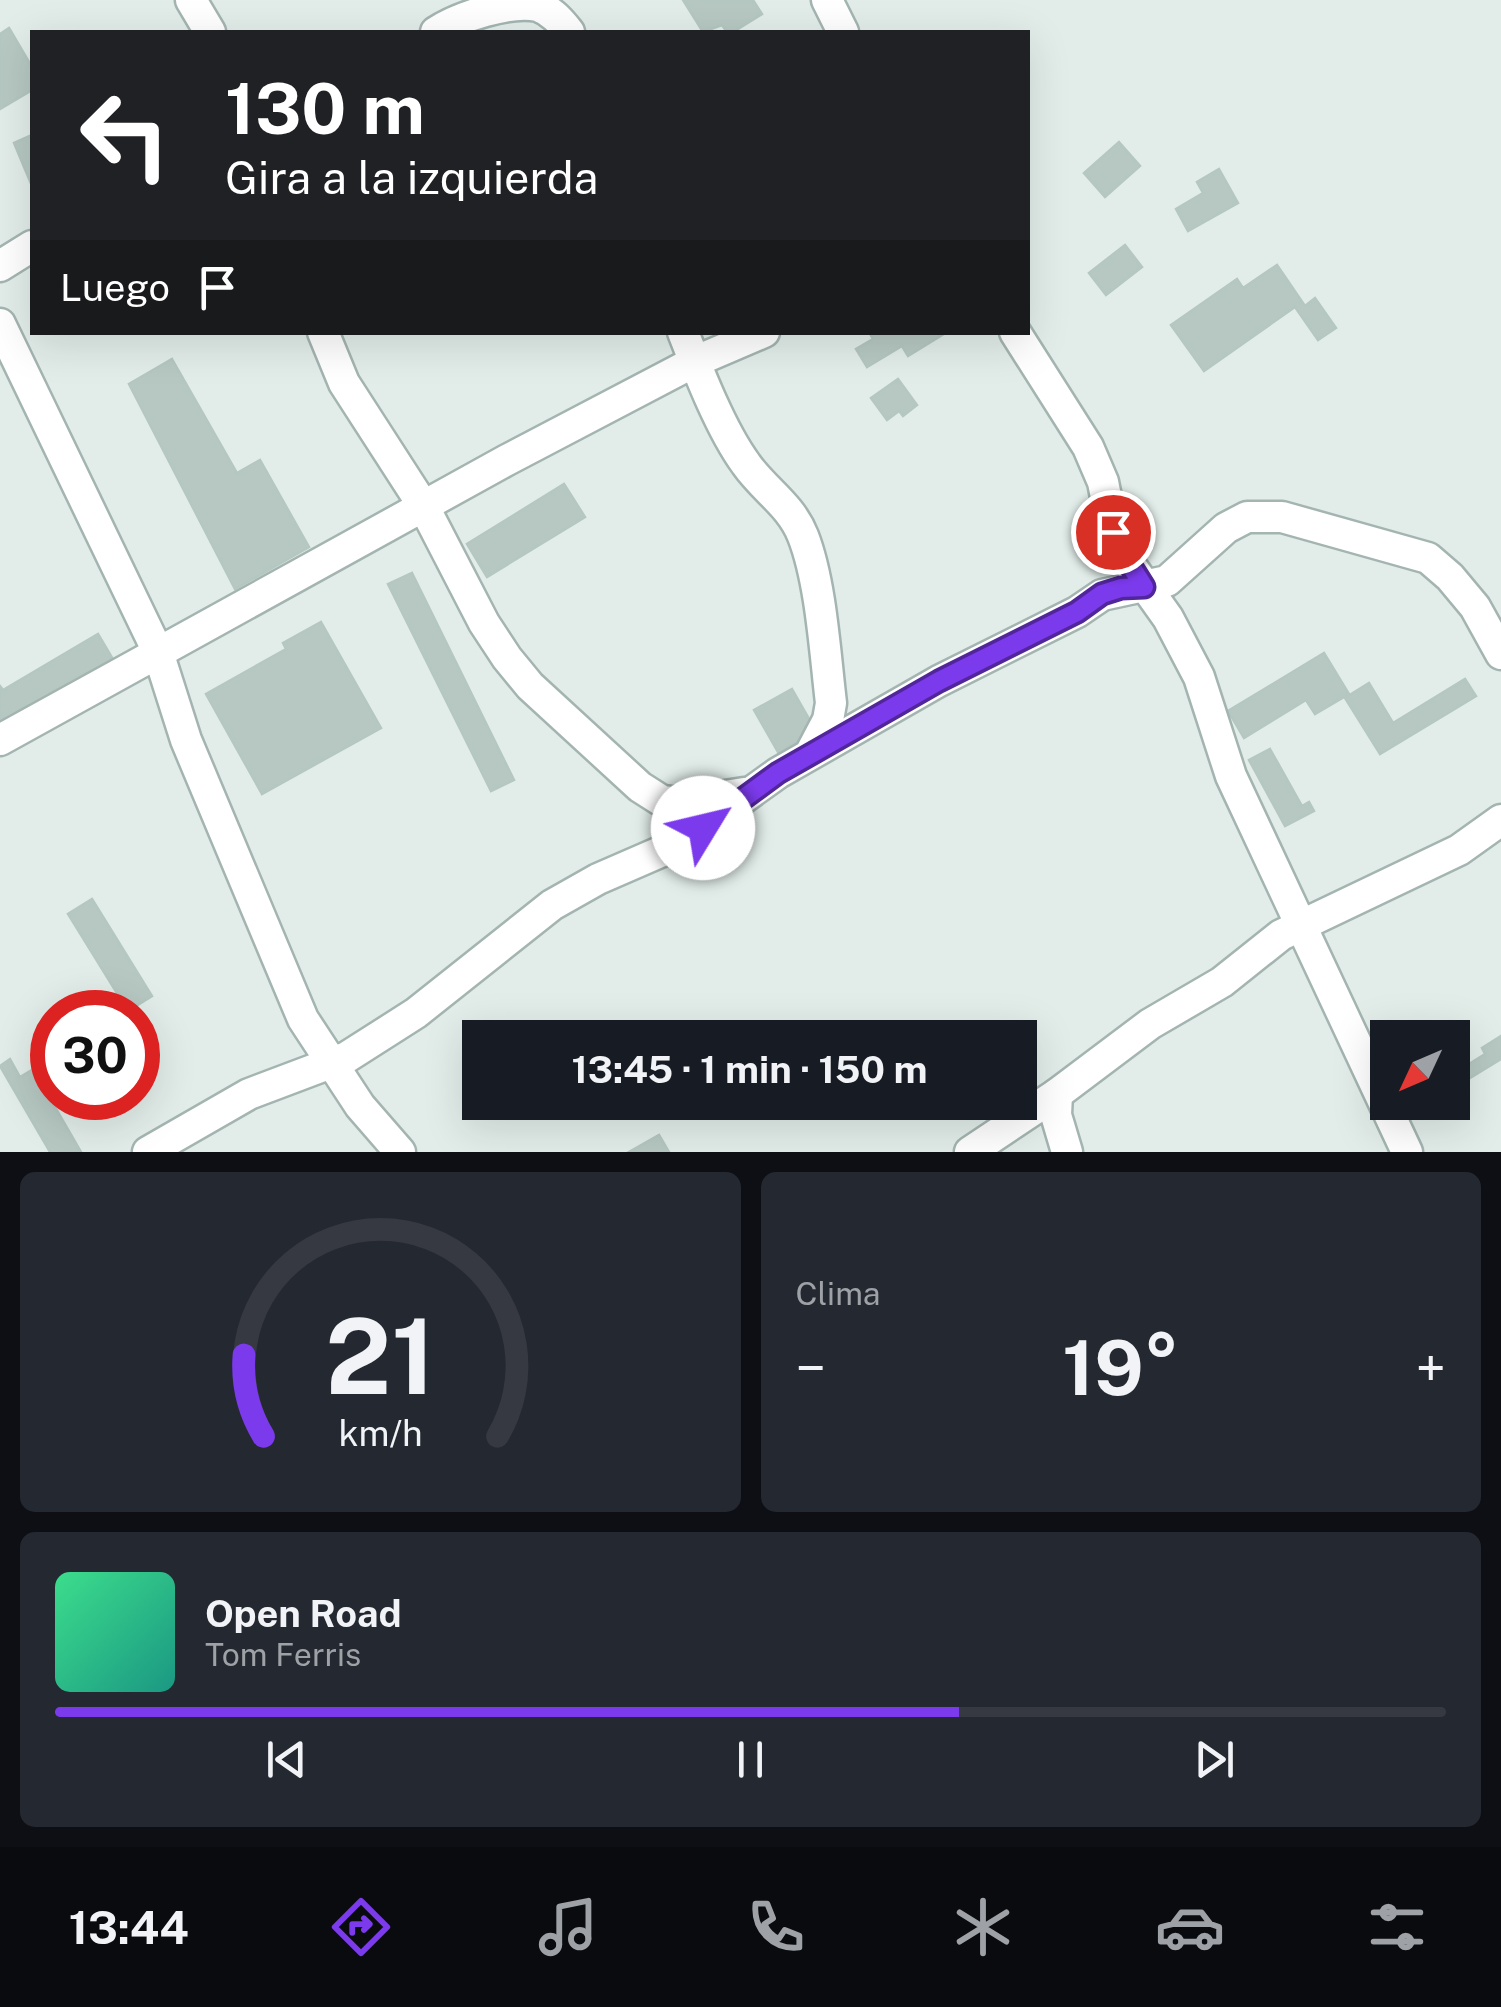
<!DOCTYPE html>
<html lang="es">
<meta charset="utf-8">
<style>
body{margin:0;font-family:"Public Sans",sans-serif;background:#242831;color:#f1f3f6;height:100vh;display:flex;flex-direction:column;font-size:38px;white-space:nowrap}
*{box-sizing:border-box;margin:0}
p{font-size:32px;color:#9ea1a6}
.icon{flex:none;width:55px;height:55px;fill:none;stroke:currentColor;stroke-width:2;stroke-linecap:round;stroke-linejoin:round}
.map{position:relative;height:1152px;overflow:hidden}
.panel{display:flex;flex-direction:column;gap:20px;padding:20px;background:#0d0f14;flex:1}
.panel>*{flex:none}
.banner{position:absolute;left:30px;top:30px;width:1000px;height:305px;border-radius:0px;box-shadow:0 10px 40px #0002;background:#202124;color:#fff;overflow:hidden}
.needle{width:65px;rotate:226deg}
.controls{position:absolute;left:1370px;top:1020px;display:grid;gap:20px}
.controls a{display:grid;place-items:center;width:100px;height:100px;border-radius:0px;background:#171b24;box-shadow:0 10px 40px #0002;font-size:50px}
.speed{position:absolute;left:30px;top:990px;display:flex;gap:20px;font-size:50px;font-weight:700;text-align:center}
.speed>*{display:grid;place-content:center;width:130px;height:130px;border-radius:50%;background:#171b24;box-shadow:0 10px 40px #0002;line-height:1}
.speed .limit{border:15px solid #d22;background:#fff;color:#111}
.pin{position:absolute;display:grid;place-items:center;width:85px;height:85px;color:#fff;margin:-42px;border:5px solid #fff;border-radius:50%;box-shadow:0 2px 10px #0007}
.me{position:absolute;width:110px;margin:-55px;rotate:54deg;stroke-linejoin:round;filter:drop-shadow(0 0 8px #0008)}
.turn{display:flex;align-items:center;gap:35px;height:210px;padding:0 30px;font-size:45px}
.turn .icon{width:130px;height:130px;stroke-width:2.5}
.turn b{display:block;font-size:70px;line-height:85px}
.then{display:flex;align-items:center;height:95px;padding:0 30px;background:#0003;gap:20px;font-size:38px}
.big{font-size:75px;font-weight:700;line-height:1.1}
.panel .card{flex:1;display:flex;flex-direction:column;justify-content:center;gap:15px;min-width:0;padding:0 35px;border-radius:15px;background:#242831}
.panel .dial{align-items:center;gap:0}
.dial svg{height:260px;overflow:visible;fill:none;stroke:#363941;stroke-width:7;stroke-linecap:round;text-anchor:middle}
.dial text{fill:#f1f3f6;stroke:none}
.song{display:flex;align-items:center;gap:30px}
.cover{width:120px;height:120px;border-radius:15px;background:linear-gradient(135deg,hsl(150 70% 55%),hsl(170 70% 35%))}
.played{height:10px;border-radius:5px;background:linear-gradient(90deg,#7c3aed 65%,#363941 65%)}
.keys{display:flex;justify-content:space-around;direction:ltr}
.heat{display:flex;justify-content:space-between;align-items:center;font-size:55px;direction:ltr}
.panel .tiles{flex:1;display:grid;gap:20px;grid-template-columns:1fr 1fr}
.card:last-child{grid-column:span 2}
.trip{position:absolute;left:462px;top:1020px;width:575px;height:100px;border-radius:0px;background:#171b24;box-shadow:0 10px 40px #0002;font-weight:700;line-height:100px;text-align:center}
.menu{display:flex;height:160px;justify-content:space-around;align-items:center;background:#090b0e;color:#9ea1a6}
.menu .icon{width:70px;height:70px}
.menu .active{color:#7c3aed}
.menu b{font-size:45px;color:#f1f3f6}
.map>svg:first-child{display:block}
</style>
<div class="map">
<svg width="1501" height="1152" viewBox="0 0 1501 1152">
<rect width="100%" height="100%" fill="#e2ede9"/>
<g fill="#b7c8c2" stroke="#b4c7c0" stroke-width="2.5">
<polygon points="683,0 753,0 762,14 733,32 727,32 722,25 703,32"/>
<polygon points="9,28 32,67 32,90 0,109 0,34"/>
<polygon points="32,135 32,186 14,143"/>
<polygon points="1119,142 1140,166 1105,197 1084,173"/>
<polygon points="1219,169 1238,203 1188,231 1176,209 1203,193 1197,182"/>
<polygon points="1125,245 1142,267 1106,295 1089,273"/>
<polygon points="1277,265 1305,306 1315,298 1336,328 1318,340 1295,307 1204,371 1171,325 1237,279 1243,288"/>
<polygon points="869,332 947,332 908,356 902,346 867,367 856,349 873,339"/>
<polygon points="172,359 237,473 260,460 309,547 235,589 129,384"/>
<polygon points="898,379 917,405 903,416 899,411 887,420 871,398"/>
<polygon points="564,484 585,517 487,577 467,544"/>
<polygon points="412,573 514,780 491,791 388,584"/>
<polygon points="321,622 381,728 262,794 206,694 286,649 283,643"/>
<polygon points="98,634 117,666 0,734 0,686 3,690"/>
<polygon points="1324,653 1349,694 1315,714 1306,700 1244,738 1228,711"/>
<polygon points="1465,679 1476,696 1380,754 1345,698 1369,683 1393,723"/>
<polygon points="792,689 816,731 778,752 754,710"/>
<polygon points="1270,749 1302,806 1309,802 1314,811 1285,826 1249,760"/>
<polygon points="92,899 152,996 128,1011 68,914"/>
<polygon points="1501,1036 1501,1059 1452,1089 1452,1062 1464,1055 1469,1064 1485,1054 1482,1048"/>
<polygon points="52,1058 52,1083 44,1088 81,1152 50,1152 0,1066 10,1059 20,1077"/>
<polygon points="659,1135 669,1152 629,1152"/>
</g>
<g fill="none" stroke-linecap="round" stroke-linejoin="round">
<g stroke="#a4b5b1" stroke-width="35">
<g id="minor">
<polyline points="191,0 210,32"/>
<polyline points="827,0 843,32"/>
<path d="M436 32C459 17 510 0 538 6 552 11 561 22 569 32"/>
<polyline points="0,266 32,246"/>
<polyline points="0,324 158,652 186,740 303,1019 360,1106 400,1152"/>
<polyline points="323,332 344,383 424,507 484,623 507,658 530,686 640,787 662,801 681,803 744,793"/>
<path d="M683 332C699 373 721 430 746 464 764 490 791 505 803 536 821 582 825 653 831 703L828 720 810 754"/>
<polyline points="1015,332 1088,447 1103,482 1113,532 1121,552 1168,618 1199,677 1231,776 1407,1152"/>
<polyline points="0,740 507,460 694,362 764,332"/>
<polyline points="1057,1094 1056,1115 1067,1152"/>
<polyline points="148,1152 249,1094 347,1057 416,1013 552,905 598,879 667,849 703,827 778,773 939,681 1077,612 1102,595 1167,581 1226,528 1247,517 1282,517 1428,558 1450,577 1475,607 1501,654"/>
<polyline points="970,1152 1057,1094 1150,1024 1222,982 1281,935 1459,850 1501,820"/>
</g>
</g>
<use href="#minor" stroke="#fff" stroke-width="30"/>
</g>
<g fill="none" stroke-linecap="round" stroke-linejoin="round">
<g stroke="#51269a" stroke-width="25">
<polyline id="route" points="703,828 778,773 939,681 1077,612 1102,594 1121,588 1144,587 1122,552 1113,532"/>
</g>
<use href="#route" stroke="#7c3aed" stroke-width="18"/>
</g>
</svg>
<div class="controls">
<a><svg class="needle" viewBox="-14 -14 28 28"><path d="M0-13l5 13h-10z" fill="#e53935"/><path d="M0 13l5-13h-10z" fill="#9ea1a6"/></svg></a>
</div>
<div class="speed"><div class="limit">30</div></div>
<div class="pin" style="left:1113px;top:532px;background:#d93025"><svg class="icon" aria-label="arrive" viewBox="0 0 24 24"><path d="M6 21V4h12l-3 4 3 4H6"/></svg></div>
<svg class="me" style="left:703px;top:828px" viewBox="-20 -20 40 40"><circle r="19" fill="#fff"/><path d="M0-13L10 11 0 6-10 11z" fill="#7c3aed"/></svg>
<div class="trip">13:45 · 1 min · 150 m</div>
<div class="banner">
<div class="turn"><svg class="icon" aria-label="left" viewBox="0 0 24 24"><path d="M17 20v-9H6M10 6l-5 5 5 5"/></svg><div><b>130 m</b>Gira a la izquierda</div></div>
<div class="then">Luego<svg class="icon" aria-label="arrive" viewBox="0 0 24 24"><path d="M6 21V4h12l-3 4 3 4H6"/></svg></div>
</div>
</div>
<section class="panel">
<div class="tiles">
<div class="card dial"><svg viewBox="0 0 100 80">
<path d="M14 69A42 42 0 1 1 86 69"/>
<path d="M14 69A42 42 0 0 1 8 44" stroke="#7c3aed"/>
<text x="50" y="56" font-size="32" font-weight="700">21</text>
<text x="50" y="72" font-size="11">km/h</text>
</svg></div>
<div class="card"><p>Clima</p>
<div class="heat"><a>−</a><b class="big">19°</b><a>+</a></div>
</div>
<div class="card">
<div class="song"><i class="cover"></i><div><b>Open Road</b><p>Tom Ferris</p></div></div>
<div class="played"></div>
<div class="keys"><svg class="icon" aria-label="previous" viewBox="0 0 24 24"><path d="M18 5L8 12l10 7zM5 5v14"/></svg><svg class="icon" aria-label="pause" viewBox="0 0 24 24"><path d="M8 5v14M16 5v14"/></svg><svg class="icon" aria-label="next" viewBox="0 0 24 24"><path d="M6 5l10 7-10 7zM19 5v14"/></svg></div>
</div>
</div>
</section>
<nav class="menu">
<b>13:44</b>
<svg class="icon active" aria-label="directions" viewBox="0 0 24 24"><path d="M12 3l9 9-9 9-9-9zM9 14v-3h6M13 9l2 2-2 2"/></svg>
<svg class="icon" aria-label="music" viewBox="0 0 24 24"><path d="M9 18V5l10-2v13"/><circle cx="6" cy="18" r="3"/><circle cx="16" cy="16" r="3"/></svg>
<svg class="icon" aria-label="phone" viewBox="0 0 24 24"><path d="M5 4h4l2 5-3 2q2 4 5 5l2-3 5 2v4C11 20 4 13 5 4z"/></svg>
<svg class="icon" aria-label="climate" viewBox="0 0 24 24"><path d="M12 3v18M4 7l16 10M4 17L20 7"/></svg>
<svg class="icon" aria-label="car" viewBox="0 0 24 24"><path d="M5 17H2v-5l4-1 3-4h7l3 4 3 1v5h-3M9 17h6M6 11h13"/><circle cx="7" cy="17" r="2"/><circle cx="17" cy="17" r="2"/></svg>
<svg class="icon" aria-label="filters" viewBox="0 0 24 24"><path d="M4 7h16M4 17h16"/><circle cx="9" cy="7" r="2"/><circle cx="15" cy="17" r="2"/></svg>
</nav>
